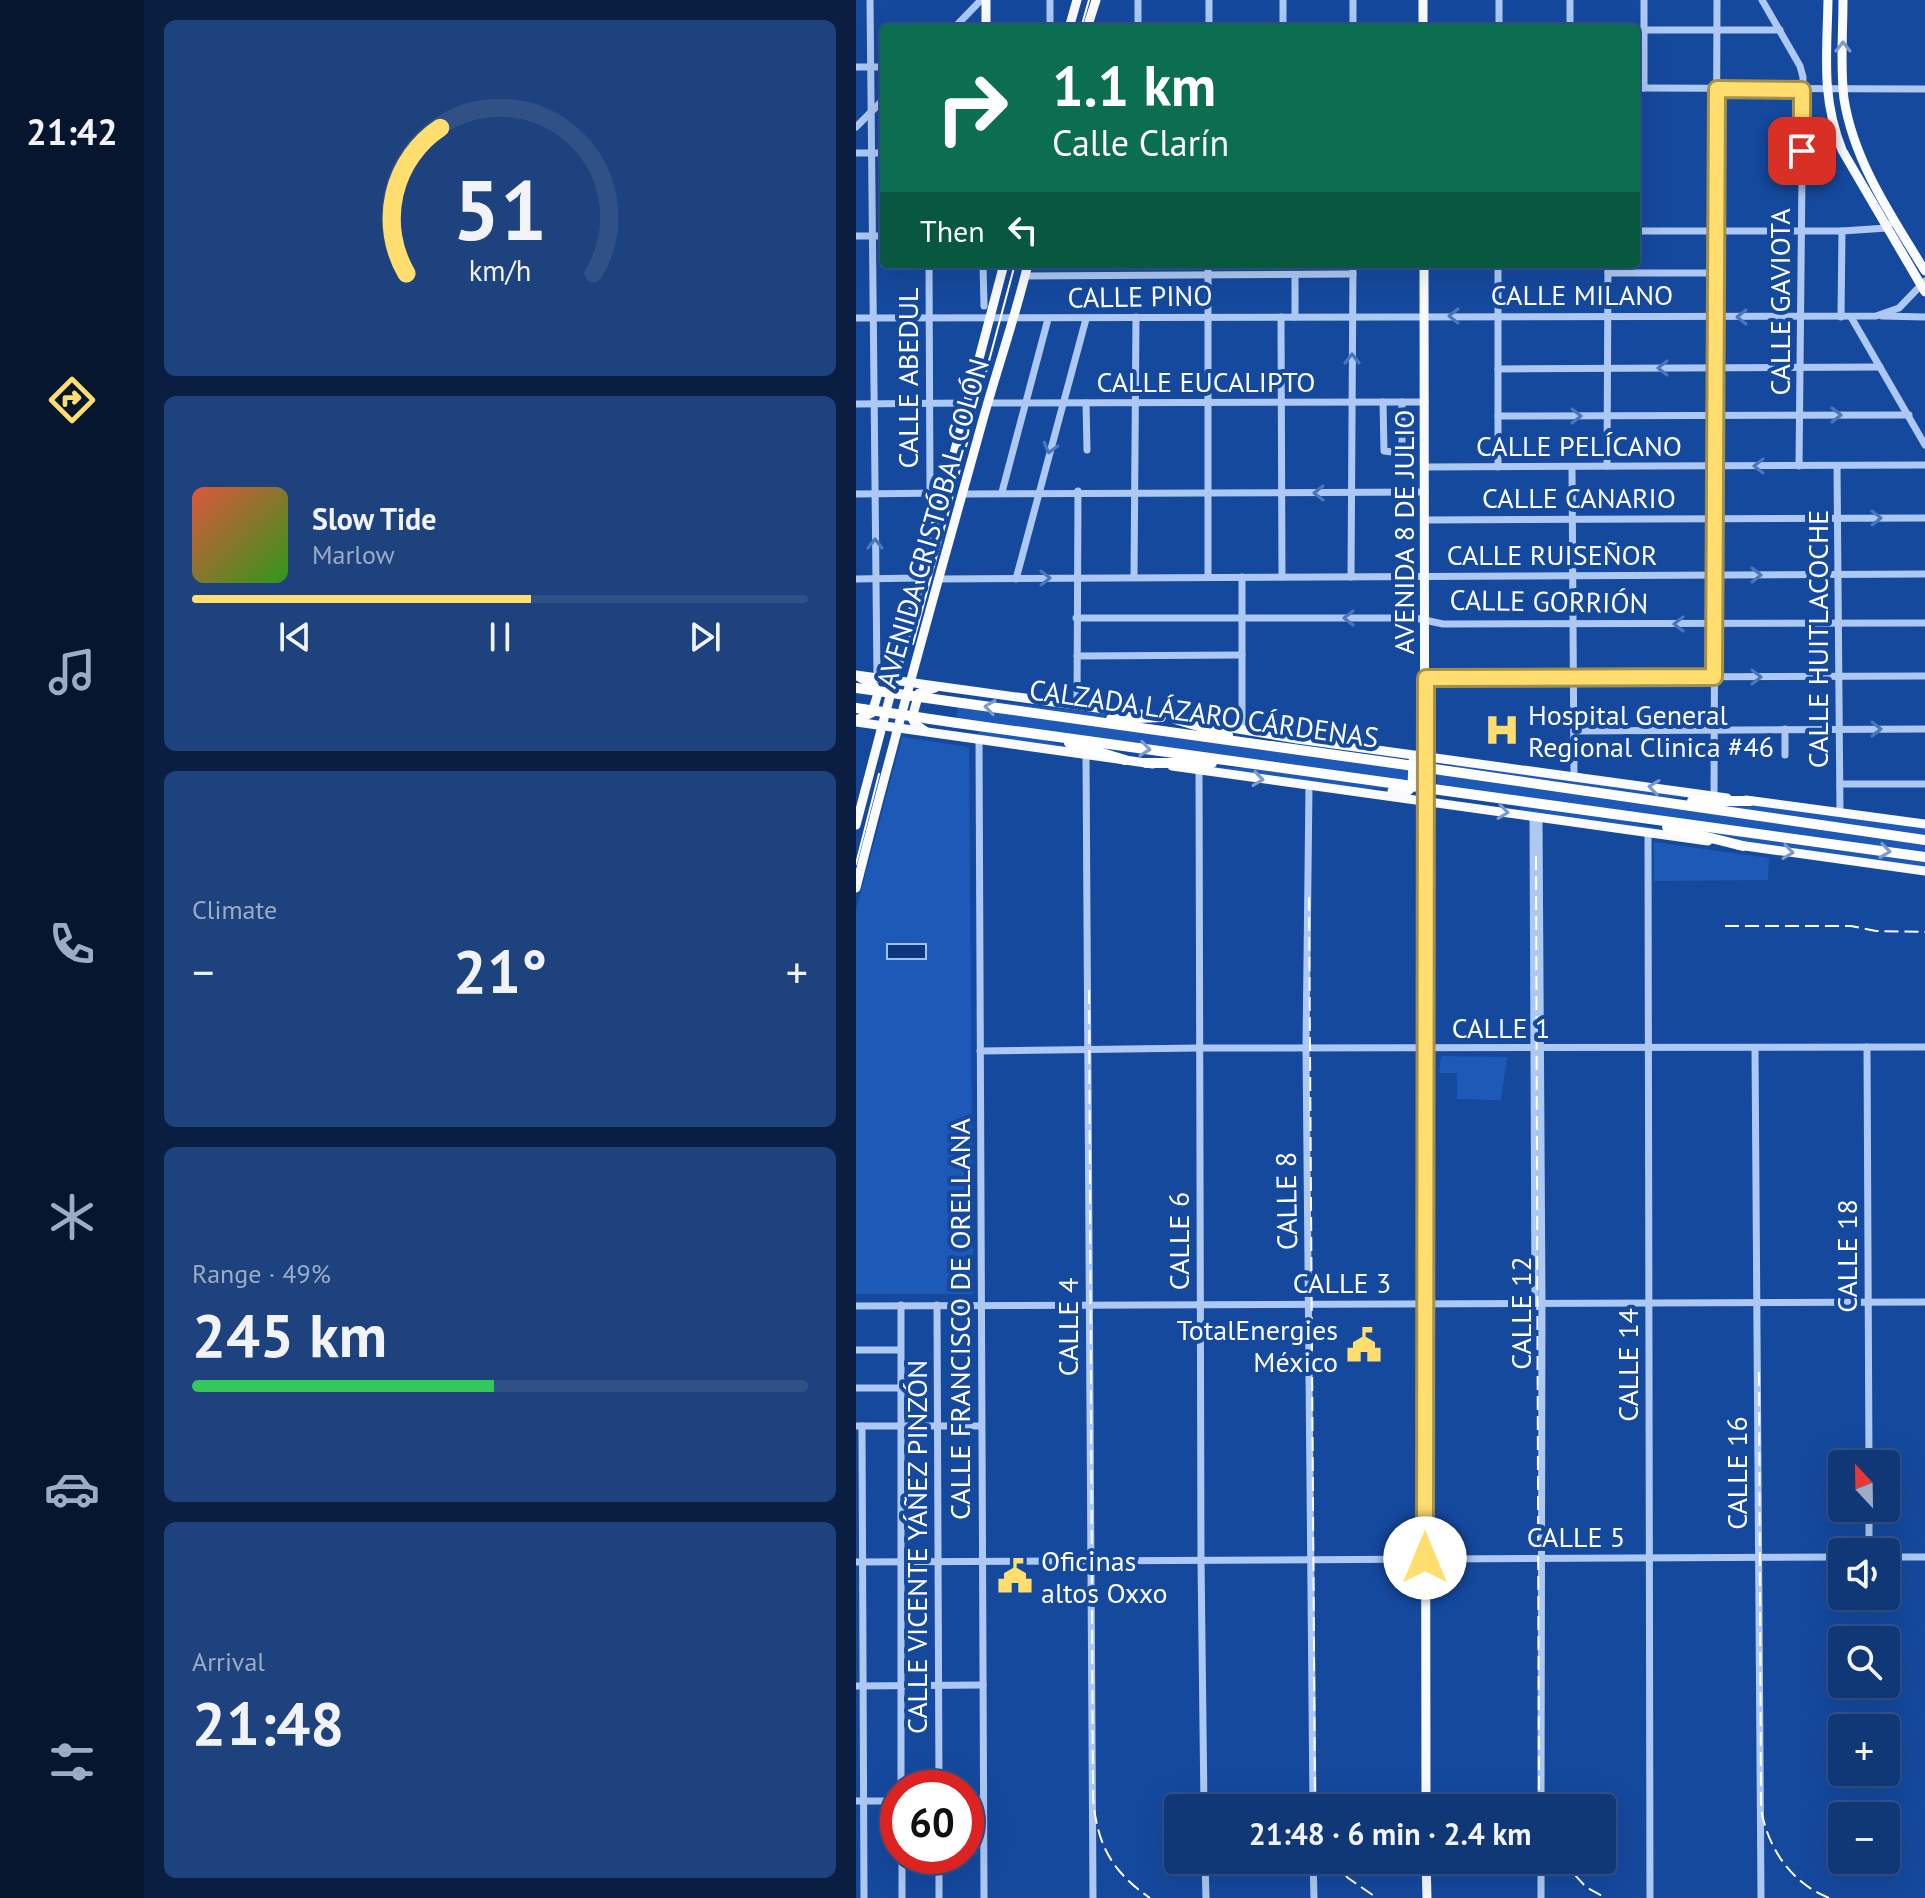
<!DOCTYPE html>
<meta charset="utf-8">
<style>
body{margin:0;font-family:"PT Sans",sans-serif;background:#1e427e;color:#f1f3f6;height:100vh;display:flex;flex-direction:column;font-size:30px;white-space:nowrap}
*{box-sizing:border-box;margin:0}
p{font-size:26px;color:#9cacc5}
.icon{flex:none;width:44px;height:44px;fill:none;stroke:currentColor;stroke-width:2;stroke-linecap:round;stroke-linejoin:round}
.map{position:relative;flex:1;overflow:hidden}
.side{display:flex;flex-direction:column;gap:20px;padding:20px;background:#091e41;width:712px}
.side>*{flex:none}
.hud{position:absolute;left:24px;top:24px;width:760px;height:244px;border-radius:8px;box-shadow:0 8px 32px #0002,0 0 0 2px #305188;background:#0b6e4f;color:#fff;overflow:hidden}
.needle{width:52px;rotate:338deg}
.buttons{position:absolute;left:972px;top:1450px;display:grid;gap:16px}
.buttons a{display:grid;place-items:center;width:72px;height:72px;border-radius:8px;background:#103776;box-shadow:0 8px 32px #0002,0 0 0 2px #305188;font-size:40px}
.speed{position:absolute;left:24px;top:1770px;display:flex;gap:16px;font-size:40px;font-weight:700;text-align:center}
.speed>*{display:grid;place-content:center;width:104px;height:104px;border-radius:50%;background:#103776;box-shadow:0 8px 32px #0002,0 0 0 2px #305188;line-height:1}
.speed .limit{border:12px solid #d22;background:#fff;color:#111}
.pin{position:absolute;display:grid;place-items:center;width:68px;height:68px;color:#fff;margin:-34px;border-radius:16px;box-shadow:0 4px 12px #0006}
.me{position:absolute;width:88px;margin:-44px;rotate:0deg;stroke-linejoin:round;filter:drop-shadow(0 0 6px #0008)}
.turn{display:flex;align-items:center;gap:28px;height:168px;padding:0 40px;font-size:36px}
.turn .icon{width:104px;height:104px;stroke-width:2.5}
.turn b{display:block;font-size:56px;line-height:68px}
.then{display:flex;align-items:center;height:76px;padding:0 40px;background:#0003;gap:16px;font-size:30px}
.big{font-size:60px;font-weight:700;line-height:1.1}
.side .widget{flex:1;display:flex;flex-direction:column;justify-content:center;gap:12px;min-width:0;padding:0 28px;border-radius:12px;background:#1e427e}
.side .dial{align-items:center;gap:0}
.dial svg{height:208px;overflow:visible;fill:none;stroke:#305188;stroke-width:7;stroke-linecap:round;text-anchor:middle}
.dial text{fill:#f1f3f6;stroke:none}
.song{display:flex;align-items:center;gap:24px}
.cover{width:96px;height:96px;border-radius:12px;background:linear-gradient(135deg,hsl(10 70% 55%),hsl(110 70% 35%))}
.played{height:8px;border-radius:4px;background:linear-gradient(90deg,#ffde6f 55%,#305188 55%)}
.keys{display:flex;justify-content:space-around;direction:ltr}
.heat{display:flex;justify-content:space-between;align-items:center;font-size:44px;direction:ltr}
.charge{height:12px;border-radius:6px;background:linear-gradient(90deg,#34c759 49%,#305188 0)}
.trip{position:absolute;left:308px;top:1794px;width:452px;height:80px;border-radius:8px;background:#103776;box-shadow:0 8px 32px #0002,0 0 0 2px #305188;font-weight:700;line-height:80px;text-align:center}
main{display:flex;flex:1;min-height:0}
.dock{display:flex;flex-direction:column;width:144px;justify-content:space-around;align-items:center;background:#06162f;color:#9cacc5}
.dock .icon{width:56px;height:56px}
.dock .on{color:#ffde6f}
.dock b{font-size:36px;color:#f1f3f6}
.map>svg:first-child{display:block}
</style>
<main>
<nav class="dock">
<b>21:42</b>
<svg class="icon on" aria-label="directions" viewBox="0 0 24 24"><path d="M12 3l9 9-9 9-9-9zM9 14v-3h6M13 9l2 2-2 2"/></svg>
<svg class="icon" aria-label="music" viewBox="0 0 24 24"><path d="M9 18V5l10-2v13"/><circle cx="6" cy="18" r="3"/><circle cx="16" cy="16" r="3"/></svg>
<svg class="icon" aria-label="phone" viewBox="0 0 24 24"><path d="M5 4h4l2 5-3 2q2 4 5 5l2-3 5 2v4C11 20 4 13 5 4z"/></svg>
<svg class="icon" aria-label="climate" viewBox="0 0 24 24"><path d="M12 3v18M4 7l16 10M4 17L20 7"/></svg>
<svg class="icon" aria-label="car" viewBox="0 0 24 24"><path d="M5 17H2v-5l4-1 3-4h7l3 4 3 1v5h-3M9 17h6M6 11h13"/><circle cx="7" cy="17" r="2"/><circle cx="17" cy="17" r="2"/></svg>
<svg class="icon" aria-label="filters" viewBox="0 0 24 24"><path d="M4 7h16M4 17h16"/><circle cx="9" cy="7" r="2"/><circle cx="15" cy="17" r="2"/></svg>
</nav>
<section class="side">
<div class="widget dial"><svg viewBox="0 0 100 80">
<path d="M14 69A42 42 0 1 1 86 69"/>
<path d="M14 69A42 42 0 0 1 27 13" stroke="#ffde6f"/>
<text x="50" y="56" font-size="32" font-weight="700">51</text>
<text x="50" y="72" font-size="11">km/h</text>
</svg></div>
<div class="widget">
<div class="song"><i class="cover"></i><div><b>Slow Tide</b><p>Marlow</p></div></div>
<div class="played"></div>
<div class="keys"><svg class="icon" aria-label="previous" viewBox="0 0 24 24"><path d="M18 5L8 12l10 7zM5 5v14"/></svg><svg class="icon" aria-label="pause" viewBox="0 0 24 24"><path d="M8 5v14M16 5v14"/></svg><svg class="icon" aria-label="next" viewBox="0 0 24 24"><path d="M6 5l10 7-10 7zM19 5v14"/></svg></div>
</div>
<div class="widget"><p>Climate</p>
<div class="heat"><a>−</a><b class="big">21°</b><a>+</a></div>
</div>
<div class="widget"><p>Range · 49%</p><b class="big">245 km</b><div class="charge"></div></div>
<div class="widget"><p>Arrival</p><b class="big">21:48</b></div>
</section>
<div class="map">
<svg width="1069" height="1898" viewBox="0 0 1069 1898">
<rect width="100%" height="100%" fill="#15499e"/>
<g fill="#1d5ab8">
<polygon points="127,700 265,716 226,717 126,704"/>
<polygon points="102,707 552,769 552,782 100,719"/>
<polygon points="122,730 184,738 226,752 122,735"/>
<polygon points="46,737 113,747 117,1294 0,1294 0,910"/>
<polygon points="598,764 849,798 796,797 597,769"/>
<polygon points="343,767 394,768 544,789 488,788"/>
<polygon points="581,774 1069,844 1069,855 582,786"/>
<polygon points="835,803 892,804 1069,827 1069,837"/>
<polygon points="664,805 763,819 836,837 663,811"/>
<polygon points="824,827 1069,862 1069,869 884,843"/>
<polygon points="798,842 913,858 912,880 798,881"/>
<polygon points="585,1056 651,1057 645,1100 601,1099 601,1073 583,1073"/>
<polygon points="110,1806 120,1806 121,1855 110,1855"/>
</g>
<rect fill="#0d367b" stroke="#9fc3f6" stroke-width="2" x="31" y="944" width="39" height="15"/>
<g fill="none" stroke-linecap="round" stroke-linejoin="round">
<g stroke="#adc9f3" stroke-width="7">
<polyline points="14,0 21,678"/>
<polyline points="194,0 194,28"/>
<polyline points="353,0 353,28"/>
<polyline points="427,0 427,28"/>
<polyline points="497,0 497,28"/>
<polyline points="643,0 643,28"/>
<polyline points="714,0 714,28"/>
<polyline points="788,0 788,88"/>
<polyline points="906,0 944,66 947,77 943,466"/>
<polyline points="98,28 125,0"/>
<polyline points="282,28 282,0"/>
<polyline points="780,30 924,30"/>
<polyline points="0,67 28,67"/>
<polyline points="780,88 1069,89"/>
<polyline points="0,127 28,99"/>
<polyline points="0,153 28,153"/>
<polyline points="780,231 986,231 1031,228 1034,224"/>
<polyline points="0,236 28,236"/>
<polyline points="73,264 74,493"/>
<polyline points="127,264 128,306"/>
<polyline points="352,264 352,577"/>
<polyline points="642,264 642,467"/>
<polyline points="752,273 859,273"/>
<polyline points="439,275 439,317"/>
<polyline points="169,276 497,274"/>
<polyline points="1026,316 1069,317"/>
<polyline points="425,317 426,577"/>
<polyline points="985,317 986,231"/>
<polyline points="995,317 1069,445"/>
<polyline points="0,318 1020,316 1043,308 1069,281"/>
<polyline points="642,369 1024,367"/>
<polyline points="527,402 528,451 544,453 546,449 546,402"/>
<polyline points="132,403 569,402"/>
<polyline points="230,403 231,450"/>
<polyline points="0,404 111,403"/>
<polyline points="642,416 1053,415"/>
<polyline points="751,466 752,264"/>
<polyline points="981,466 984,813"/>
<polyline points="569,467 1069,465"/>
<polyline points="716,467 718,776"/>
<polyline points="146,492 192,319"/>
<polyline points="0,494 88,493"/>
<polyline points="107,494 569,492"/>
<polyline points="569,520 1069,518"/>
<polyline points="278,577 280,317"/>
<polyline points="386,577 386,729"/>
<polyline points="495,577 497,264"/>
<polyline points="0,579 65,578"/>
<polyline points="83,579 1069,574"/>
<polyline points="160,579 230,319"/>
<polyline points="220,618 559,618 587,624 1069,623"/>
<polyline points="221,656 386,655"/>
<polyline points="570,678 1069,676"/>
<polyline points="221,705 222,491"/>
<polyline points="718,731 1069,729"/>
<polyline points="123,740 128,1898"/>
<polyline points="929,755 929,729"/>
<polyline points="230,756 237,1898"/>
<polyline points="343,770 345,1560 348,1808"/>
<polyline points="984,784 1069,784"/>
<polyline points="453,786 450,1048 457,1808"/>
<polyline points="858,796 861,0"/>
<polyline points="677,817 679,1303"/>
<polyline points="683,818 686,1303 685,1808"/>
<polyline points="792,833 794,1898"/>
<polyline points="1011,1047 1013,1464"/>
<polyline points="899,1048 905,1898"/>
<polyline points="124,1051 344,1048 1069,1047"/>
<polyline points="45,1305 45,1788"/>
<polyline points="81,1305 83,1788"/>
<polyline points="0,1306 1069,1302"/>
<polyline points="0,1350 44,1350"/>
<polyline points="0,1388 44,1388"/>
<polyline points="0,1426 125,1426"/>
<polyline points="6,1426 8,1898"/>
<polyline points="1013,1508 1013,1552"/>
<polyline points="1030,1557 1069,1557"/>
<polyline points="0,1562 986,1557"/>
<polyline points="0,1686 127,1685"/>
<polyline points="110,1800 127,1800"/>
<polyline points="0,1801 42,1801"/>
<polyline points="46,1856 46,1898"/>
<polyline points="83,1856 83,1898"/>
<polyline points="349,1860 350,1898"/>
<polyline points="457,1860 458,1898"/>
<polyline points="685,1860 685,1898"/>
</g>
<g stroke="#f9fbff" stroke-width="9">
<polyline points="130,0 130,28"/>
<polyline points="567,0 567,28"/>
<path d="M972 0C971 55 965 97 986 150L1069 292"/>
<path d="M987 0C987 32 984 67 988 99 998 162 1036 217 1069 271"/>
<polyline points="213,28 221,0"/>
<polyline points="231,28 240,0"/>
<polyline points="568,264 570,1808"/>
<polyline points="0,675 285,714"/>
<polyline points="0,720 16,713 22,693 18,686 3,677"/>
<polyline points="0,722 297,764"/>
<polyline points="340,722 441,739 871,798"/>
<polyline points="69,731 59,724 56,718 63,693 79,688"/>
<polyline points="316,766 852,841"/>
<polyline points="536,791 551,792 556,787 557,761"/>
<polyline points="890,800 1069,824"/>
<polyline points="0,825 148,264"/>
<polyline points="882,845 1069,871"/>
<path d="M0 888C39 732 83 578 126 423 141 369 159 318 172 264"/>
<polyline points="570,1860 571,1898"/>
</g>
<g stroke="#fff" stroke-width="10">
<polyline points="106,703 544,764"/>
<polyline points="255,719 305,717"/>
<polyline points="319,719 372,735"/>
<polyline points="101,723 542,784"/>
<polyline points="213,743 269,760"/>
<polyline points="290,763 356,763"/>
<polyline points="592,771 1069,840"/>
<polyline points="591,791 1069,857"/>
<polyline points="836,801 894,801"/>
<polyline points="811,827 887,846"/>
</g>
<g stroke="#fff" stroke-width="2">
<polyline points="225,28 233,0"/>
<polyline points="57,644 159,264"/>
<polyline points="0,864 23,774"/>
</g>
<g stroke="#fff" stroke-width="2" stroke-dasharray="14 6" stroke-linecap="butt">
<polyline points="680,856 683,1808"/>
<polyline points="453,897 459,1808"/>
<polyline points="869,926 995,926 1020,931 1069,932"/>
<path d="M233 990 237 1798C241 1844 255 1871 294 1898"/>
<path d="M903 1372 905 1808C911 1847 935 1883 973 1898"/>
<polyline points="476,1860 492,1878 521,1898"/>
<polyline points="705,1860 730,1887 750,1898"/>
</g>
<g stroke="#fff" stroke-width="10">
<polyline points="0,688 106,703"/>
<polyline points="0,708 101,723"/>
<polyline points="544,764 592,771"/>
<polyline points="542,784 591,791"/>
</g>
</g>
<defs><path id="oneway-chevron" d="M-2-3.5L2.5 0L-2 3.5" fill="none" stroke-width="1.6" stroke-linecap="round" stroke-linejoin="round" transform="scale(2)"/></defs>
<g stroke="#7c99ca">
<use href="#oneway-chevron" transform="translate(987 47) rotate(-90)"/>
<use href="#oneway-chevron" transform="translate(402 779) rotate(8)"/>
<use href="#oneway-chevron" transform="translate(798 787) rotate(-172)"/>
<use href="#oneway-chevron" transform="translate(647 812) rotate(8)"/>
<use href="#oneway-chevron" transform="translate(932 852) rotate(8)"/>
</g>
<g stroke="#4a76bc">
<use href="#oneway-chevron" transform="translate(598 316) rotate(180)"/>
<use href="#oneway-chevron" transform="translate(886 317) rotate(180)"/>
<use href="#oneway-chevron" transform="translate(496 359) rotate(-90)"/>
<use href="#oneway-chevron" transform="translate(807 368) rotate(180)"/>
<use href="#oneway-chevron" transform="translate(980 415)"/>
<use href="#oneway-chevron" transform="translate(720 416)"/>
<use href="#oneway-chevron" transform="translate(194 448) rotate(105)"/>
<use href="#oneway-chevron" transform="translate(903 466) rotate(180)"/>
<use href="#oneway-chevron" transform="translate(463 493) rotate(180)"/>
<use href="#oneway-chevron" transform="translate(1020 518) rotate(-1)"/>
<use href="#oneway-chevron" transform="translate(19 544) rotate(-90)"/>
<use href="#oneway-chevron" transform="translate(900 575)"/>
<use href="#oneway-chevron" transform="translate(189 578) rotate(-1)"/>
<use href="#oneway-chevron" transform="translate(493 618) rotate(-180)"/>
<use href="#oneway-chevron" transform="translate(823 624) rotate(180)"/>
<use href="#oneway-chevron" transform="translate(900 677)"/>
<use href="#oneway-chevron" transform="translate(1020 729) rotate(-1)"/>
</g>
<g stroke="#7e9bca">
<use href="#oneway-chevron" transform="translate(134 707) rotate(-172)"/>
<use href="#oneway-chevron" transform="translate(289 749) rotate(8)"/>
<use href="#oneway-chevron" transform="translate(1029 851) rotate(8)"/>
</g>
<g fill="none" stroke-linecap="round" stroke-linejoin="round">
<g stroke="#a69048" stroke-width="20">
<polyline id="route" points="569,1558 570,678 858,677 861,89 946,90 946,151"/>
</g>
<use href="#route" stroke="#ffde6f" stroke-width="14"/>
</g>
<defs>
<g id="hospital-bare" transform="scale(2.76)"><path d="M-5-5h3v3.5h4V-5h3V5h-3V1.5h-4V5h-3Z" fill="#ffde6f" stroke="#15499e" stroke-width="2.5" paint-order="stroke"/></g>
<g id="civic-bare" transform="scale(2.76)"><path d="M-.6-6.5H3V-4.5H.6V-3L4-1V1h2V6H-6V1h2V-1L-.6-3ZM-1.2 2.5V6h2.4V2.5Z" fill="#ffde6f" stroke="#15499e" stroke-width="2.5" paint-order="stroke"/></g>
</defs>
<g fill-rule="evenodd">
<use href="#hospital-bare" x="646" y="730"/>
<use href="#civic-bare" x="508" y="1345"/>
<use href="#civic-bare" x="159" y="1576"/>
</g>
<g text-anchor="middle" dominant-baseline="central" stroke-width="8" stroke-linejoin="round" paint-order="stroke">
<g font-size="28" fill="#fff" stroke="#15499e">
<text x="726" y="294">CALLE MILANO</text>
<text transform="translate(284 296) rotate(-1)">CALLE PINO</text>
<text transform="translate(923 302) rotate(-90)">CALLE GAVIOTA</text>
<text transform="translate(51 378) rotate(-90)">CALLE ABEDUL</text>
<text x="350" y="381">CALLE EUCALIPTO</text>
<text x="723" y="445">CALLE PELÍCANO</text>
<text x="723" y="497">CALLE CANARIO</text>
<text transform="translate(76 523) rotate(-74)">AVENIDA CRISTÓBAL COLÓN</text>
<text transform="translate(547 532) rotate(-90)">AVENIDA 8 DE JULIO</text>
<text x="696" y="554">CALLE RUISEÑOR</text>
<text transform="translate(693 601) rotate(1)">CALLE GORRIÓN</text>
<text transform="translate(961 639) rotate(-90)">CALLE HUITLACOCHE</text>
<text transform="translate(348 713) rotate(8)">CALZADA LÁZARO CÁRDENAS</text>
<text x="645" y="1027">CALLE 1</text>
<text transform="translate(430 1201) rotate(-91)">CALLE 8</text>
<text transform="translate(322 1241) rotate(-90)">CALLE 6</text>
<text transform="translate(990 1256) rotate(-90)">CALLE 18</text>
<text x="486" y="1282">CALLE 3</text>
<text transform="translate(664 1313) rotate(-90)">CALLE 12</text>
<text transform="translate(103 1319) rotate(-90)">CALLE FRANCISCO DE ORELLANA</text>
<text transform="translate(211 1327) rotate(-90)">CALLE 4</text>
<text transform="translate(771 1365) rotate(-90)">CALLE 14</text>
<text transform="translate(880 1473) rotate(-90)">CALLE 16</text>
<text x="720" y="1536">CALLE 5</text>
<text transform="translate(60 1547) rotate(-90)">CALLE VICENTE YÁÑEZ PINZÓN</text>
</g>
<g font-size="28" fill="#fff" stroke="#15499e" text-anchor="start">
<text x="672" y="714">Hospital General<tspan x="672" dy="32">Regional Clinica #46</tspan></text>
<text x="482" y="1329" text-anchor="end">TotalEnergies<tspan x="482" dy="32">México</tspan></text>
<text x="185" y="1560">Oficinas<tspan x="185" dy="32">altos Oxxo</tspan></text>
</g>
</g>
</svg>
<div class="buttons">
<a><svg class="needle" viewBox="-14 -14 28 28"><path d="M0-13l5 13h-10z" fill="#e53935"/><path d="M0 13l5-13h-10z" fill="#9cacc5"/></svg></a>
<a><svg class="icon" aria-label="sound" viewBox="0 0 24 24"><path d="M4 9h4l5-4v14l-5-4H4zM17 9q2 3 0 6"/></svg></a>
<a><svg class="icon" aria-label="search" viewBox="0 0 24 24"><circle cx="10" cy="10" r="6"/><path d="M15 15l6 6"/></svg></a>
<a>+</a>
<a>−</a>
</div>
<div class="speed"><div class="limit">60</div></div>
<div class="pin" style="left:946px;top:151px;background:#d93025"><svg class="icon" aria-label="arrive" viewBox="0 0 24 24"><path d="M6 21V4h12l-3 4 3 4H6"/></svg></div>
<svg class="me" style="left:569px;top:1558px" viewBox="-20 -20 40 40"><circle r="19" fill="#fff"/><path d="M0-13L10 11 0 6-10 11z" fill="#ffde6f"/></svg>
<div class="trip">21:48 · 6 min · 2.4 km</div>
<div class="hud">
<div class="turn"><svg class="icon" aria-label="right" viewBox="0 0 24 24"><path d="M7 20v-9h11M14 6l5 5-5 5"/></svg><div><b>1.1 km</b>Calle Clarín</div></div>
<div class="then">Then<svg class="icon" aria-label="left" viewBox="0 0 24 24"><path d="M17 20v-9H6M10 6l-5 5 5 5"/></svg></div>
</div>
</div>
</main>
